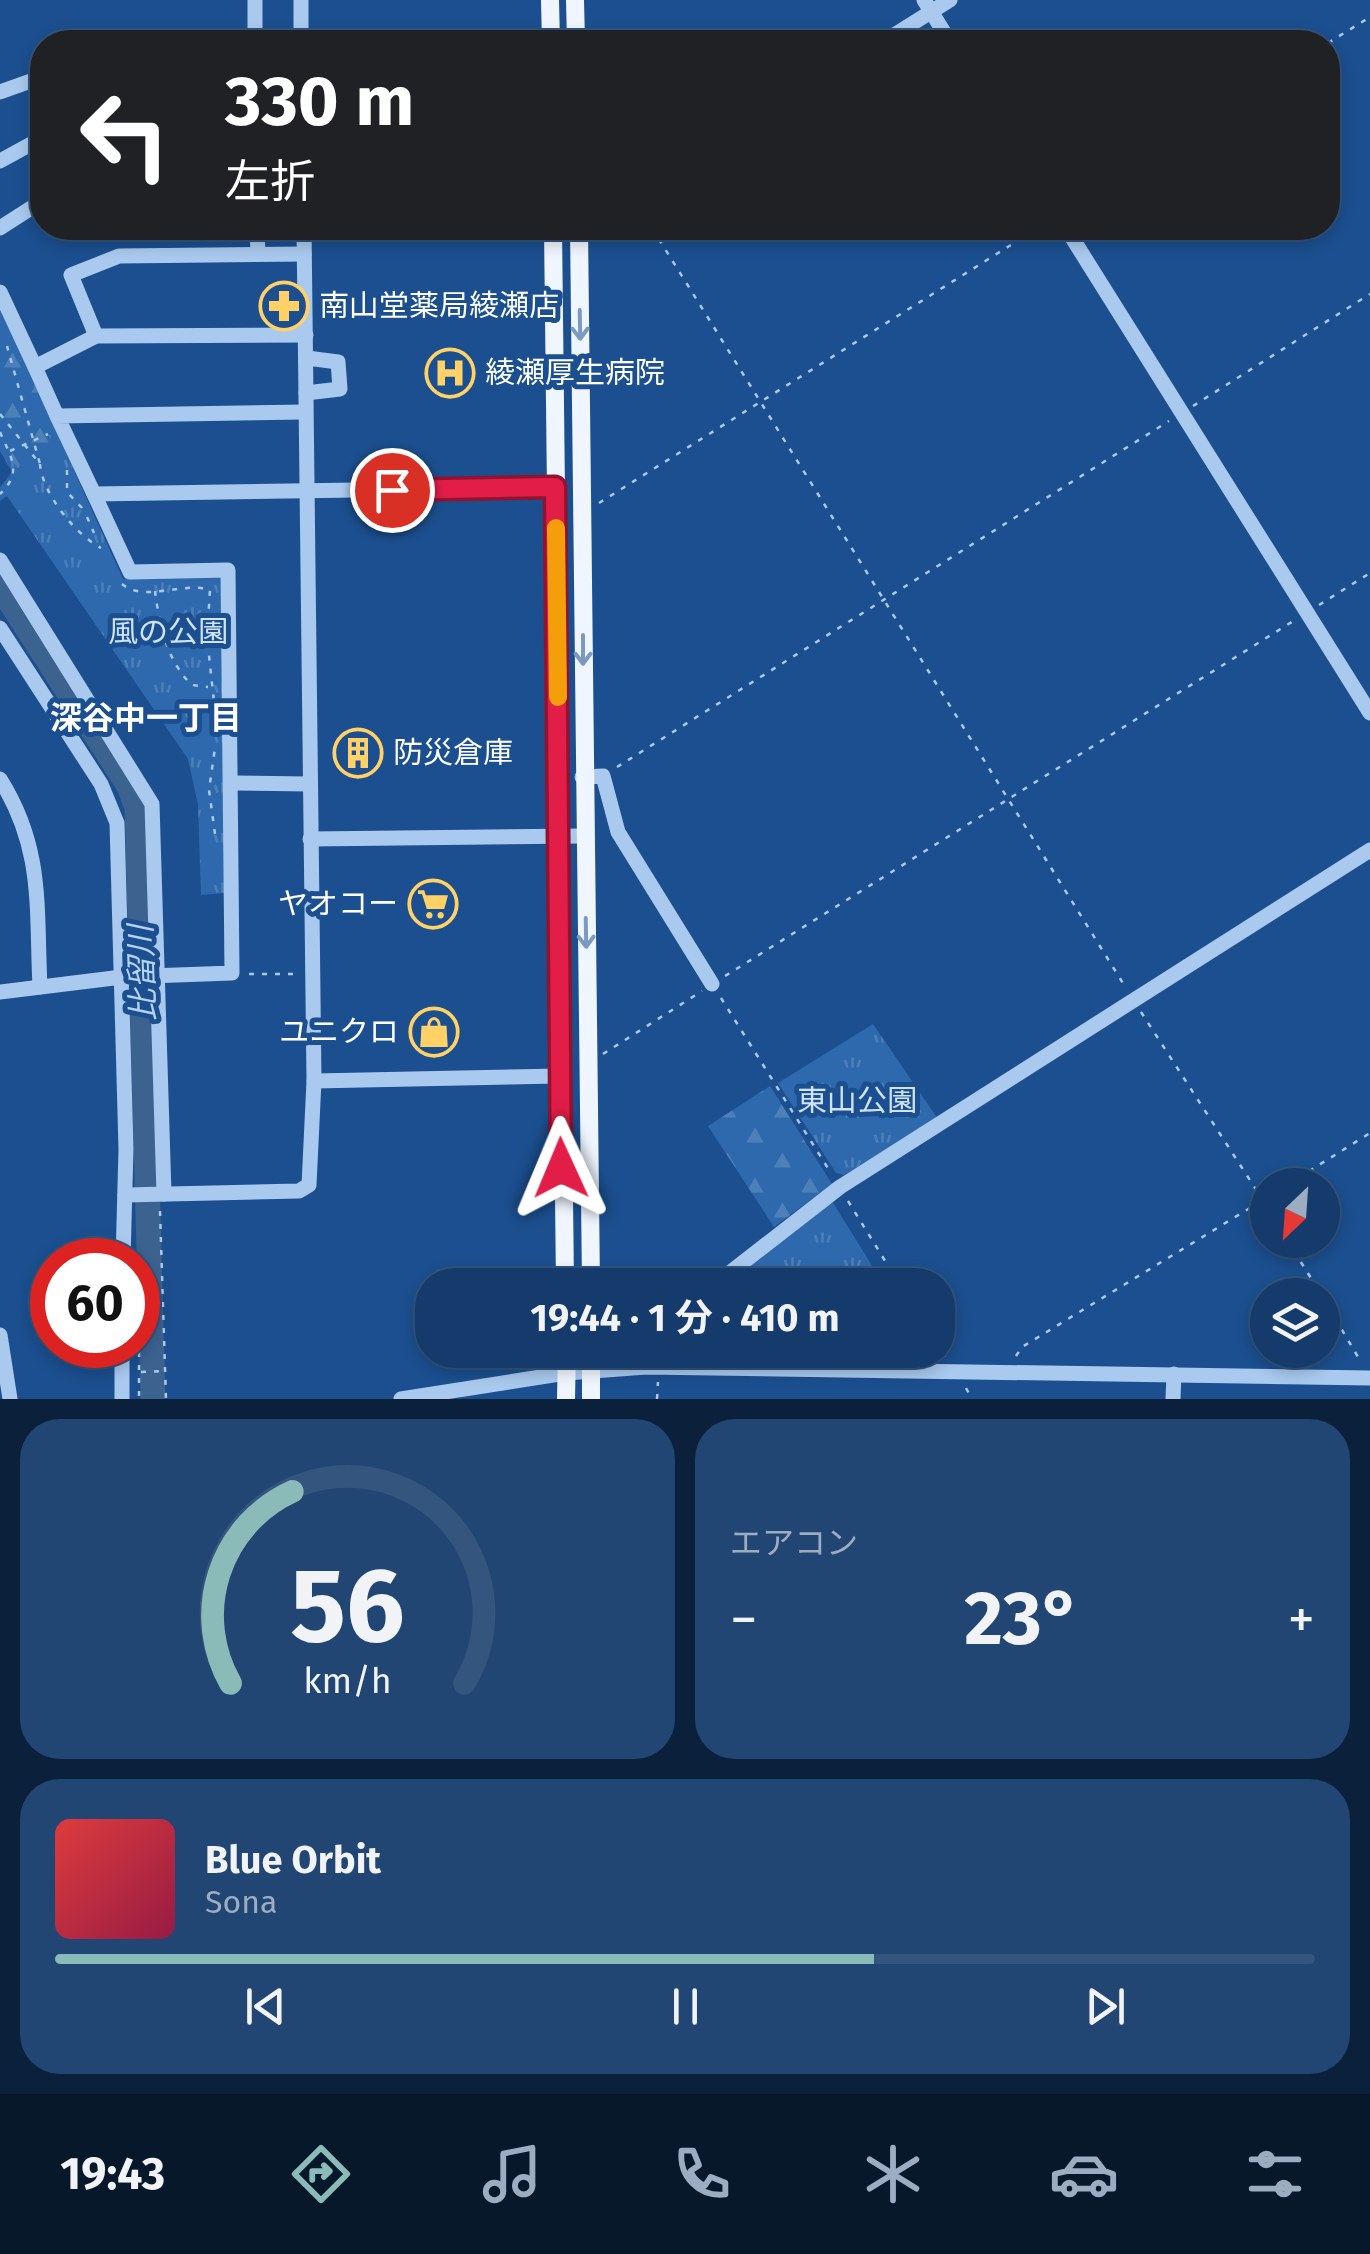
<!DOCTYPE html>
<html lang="ja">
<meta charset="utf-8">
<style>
body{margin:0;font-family:"Fira Sans","Noto Sans JP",sans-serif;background:#214673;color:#f1f3f6;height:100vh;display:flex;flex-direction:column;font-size:38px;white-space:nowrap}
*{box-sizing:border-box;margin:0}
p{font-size:32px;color:#9dadc1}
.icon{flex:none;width:55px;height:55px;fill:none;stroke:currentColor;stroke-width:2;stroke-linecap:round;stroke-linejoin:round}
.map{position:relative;height:1399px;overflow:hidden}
.details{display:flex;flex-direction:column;gap:20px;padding:20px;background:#0b203b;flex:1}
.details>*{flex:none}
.guide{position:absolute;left:30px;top:30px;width:1310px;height:210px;border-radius:40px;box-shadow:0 5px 15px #0003,0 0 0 2px #33557e;background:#202124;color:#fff;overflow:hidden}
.needle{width:65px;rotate:205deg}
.tools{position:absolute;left:1250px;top:1168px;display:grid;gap:20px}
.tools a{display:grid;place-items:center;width:90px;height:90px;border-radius:50%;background:#143b6b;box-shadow:0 5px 15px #0003,0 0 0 2px #33557e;font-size:50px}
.speed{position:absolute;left:30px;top:1238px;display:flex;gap:20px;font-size:50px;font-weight:700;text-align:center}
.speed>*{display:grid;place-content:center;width:130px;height:130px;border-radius:50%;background:#143b6b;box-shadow:0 5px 15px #0003,0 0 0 2px #33557e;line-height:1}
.speed .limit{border:15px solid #d22;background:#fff;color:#111}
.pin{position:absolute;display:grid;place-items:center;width:85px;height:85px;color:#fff;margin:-42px;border:5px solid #fff;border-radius:50%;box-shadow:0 2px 10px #0007}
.me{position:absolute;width:110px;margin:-55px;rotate:359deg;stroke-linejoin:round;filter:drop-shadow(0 0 8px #0008)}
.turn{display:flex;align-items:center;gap:35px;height:210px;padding:0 30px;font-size:45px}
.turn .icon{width:130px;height:130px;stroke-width:2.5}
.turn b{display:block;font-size:70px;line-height:85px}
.big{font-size:75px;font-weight:700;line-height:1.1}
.details .card{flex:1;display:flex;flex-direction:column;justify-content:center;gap:15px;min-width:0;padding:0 35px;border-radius:40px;background:#214673}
.details .dial{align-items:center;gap:0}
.dial svg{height:260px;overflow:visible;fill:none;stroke:#33557e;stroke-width:7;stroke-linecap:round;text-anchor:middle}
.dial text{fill:#f1f3f6;stroke:none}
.song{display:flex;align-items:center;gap:30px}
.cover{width:120px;height:120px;border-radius:15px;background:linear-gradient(135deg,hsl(0 70% 55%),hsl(340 70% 35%))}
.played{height:10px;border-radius:5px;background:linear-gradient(90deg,#8bbbb9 65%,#33557e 65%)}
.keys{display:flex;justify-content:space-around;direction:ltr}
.heat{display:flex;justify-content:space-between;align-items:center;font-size:55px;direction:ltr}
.details .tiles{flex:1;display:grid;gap:20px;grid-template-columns:1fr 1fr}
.card:last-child{grid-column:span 2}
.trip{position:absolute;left:415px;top:1268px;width:540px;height:100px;border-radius:40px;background:#143b6b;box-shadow:0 5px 15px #0003,0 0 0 2px #33557e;font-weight:700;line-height:100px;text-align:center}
.tabs{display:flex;height:160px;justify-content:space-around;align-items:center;background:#08182b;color:#9dadc1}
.tabs .icon{width:70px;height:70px}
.tabs .on{color:#8bbbb9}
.tabs b{font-size:45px;color:#f1f3f6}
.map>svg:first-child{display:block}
</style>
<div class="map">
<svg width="1370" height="1399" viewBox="0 0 1370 1399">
<defs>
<pattern id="grass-tufts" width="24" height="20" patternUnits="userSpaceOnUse" patternTransform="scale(2.5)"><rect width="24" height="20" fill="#2e69ad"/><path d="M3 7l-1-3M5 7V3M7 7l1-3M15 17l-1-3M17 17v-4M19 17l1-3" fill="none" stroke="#4d80b9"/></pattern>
<pattern id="forest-firs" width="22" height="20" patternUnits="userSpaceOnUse" patternTransform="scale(2.5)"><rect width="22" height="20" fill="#2e69ad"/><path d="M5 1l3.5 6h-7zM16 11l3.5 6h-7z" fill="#4d80b9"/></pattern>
</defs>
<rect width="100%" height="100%" fill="#1b4f8f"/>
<g fill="url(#grass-tufts)">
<polygon points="0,307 123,579 217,575 222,580 226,893 201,895 198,805 188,759 7,496 0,501 0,487 12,472 0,451"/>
<polygon points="873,1024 938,1119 844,1175 836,1173 778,1083"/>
<polygon points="832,1201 884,1285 758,1285 748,1264"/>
</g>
<g fill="url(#forest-firs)">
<path d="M0 333C27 364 57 422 49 463L34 467 15 465 4 450Z"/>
<polygon points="770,1086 832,1184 774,1227 708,1126"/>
</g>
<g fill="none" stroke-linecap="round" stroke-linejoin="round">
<polyline stroke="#3c6290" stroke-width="25" points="0,586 129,786 137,808 153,1399"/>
<g stroke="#a9c9ee" stroke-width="2.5" stroke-dasharray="5 8" stroke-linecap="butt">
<polyline points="1328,43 1370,17"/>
<polyline points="652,228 1126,988"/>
<polyline points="1193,406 1370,294"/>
<polyline points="0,414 40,464 7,346"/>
<path d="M0 432C11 458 23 472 0 494"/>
<polyline points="10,451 48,434"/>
<path d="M40 464C42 493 75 534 101 548"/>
<polyline points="67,470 67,492 84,510"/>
<polyline points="599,503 1038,228"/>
<polyline points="87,517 94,533"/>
<path d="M122 584C144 603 184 581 210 590L207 637 214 702"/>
<path d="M155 591C159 623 167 662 192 685L208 687"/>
<polyline points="1319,605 1370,573"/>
<polyline points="617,767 1169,421"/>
<polyline points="215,834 209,790 215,748"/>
<polyline points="249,974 296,974"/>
<polyline points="725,976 1295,620"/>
<polyline points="721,998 831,1173"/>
<polyline points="1141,1012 1268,1208"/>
<polyline points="603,1054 702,991"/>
<polyline points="1287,1185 1370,1133"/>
<polyline points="848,1201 900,1285"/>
<polyline points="160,1211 166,1399"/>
<polyline points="1287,1240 1321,1294"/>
<polyline points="139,1261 139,1399"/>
<polyline points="1322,1296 1361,1362"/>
<polyline points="938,1345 945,1357"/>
<polyline points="1016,1356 1022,1347 1268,1197"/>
<polyline points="141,1372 163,1371"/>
<polyline points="966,1388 972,1399"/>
<polyline points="657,1399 658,1382"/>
</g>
<g stroke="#a9c9ee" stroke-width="15">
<polyline points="924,0 950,42"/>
<polyline points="255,42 255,0"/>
<polyline points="301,42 301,0"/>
<polyline points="883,42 950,0"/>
<polyline points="0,92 42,77"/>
<polyline points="0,161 42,138"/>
<polyline points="0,228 42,201"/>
<polyline points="257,228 258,254"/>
<polyline points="1066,228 1370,713"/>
<polyline points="304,254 119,256 71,275 96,336 306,335"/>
<polyline points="0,292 35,367 96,336"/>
<polyline points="35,367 57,416"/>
<polyline points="306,393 340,389 338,362 307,358"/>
<polyline points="305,412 57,416 94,494 555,487"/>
<polyline points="0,560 152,804 164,1194"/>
<polyline points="0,628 101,784 117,823 126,1149 123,1260"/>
<polyline points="582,777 603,776 618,832 712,984"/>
<path d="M0 779C44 849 36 908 40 987"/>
<polyline points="233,783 309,784"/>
<polyline points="310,839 584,836"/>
<polyline points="0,992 122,977 232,973 228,570 130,572 94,494"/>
<polyline points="314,1081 560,1076"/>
<polyline points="125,1195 299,1191 309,1185 314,1081 304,228"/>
<polyline points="714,1285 840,1187 1370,850"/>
<polyline points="0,1335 10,1399"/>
<polyline points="122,1345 122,1399"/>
<polyline points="401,1399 566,1373 646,1367 1370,1378"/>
<polyline points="1173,1399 1174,1374"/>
</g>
<g stroke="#f0f6ff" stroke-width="18">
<polyline points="550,0 551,42"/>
<polyline points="575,0 576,42"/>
<polyline points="553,228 565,1285"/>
<polyline points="579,228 591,1285"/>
<polyline points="566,1399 567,1350"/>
<polyline points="591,1399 591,1350"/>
</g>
</g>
<defs><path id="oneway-shaft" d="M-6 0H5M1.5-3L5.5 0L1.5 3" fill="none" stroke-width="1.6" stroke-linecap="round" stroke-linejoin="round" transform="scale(2.5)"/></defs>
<g stroke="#7b9ac1">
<use href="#oneway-shaft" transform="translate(580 325) rotate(89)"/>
<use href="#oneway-shaft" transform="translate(583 650) rotate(90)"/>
<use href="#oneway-shaft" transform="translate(586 933) rotate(89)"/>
</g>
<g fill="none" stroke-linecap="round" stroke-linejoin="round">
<g stroke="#92132f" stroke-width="25">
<polyline id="route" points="392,490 555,487 561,1168"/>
</g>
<use href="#route" stroke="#e11d48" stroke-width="18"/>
<polyline stroke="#f59e0b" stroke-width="18" points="556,528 558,697"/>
</g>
<defs>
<g id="pharmacy-ring" transform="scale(2.5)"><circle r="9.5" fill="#1b4f8f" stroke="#ffd166" stroke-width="1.5"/><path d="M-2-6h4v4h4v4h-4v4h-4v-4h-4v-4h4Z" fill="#ffd166"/></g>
<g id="hospital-ring" transform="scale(2.5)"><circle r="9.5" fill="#1b4f8f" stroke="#ffd166" stroke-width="1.5"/><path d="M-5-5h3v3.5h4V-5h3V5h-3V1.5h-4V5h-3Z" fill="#ffd166"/></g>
<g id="building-ring" transform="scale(2.5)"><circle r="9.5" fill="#1b4f8f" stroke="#ffd166" stroke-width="1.5"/><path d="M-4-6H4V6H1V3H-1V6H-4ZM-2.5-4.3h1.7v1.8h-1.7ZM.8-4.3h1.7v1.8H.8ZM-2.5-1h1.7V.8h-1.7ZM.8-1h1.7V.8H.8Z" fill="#ffd166"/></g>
<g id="supermarket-ring" transform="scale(2.5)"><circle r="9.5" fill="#1b4f8f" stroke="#ffd166" stroke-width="1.5"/><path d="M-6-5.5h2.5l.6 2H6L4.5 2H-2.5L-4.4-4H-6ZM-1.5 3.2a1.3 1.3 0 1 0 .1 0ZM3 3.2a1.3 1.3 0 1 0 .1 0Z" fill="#ffd166"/></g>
<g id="shop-ring" transform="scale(2.5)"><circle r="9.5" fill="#1b4f8f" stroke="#ffd166" stroke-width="1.5"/><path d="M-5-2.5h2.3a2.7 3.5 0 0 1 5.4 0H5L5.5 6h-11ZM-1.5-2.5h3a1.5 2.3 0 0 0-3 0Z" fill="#ffd166"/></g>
</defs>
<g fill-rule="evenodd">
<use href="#pharmacy-ring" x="284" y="306"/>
<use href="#hospital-ring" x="450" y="373"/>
<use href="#building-ring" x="358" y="753"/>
<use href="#supermarket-ring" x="433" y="904"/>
<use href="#shop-ring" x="434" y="1032"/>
</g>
<g text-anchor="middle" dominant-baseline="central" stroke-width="10" stroke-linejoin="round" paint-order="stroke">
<g font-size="30" fill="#fff" stroke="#1b4f8f" text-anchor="start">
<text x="319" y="306">南山堂薬局綾瀬店</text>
<text x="485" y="373">綾瀬厚生病院</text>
<text x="393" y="753">防災倉庫</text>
<text x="398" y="904" text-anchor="end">ヤオコー</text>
<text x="399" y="1032" text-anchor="end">ユニクロ</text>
</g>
<g font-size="30" fill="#cfe3fa" stroke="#1b4f8f">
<text x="168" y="632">風の公園</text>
<text x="857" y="1101">東山公園</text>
</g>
<g font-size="32" font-weight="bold" fill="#fff" stroke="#1b4f8f">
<text x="146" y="718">深谷中一丁目</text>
</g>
<g font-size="32" font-style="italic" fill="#b5d3f5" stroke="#1b4f8f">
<text transform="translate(142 973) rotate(-92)">比留川</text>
</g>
</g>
</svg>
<div class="tools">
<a><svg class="needle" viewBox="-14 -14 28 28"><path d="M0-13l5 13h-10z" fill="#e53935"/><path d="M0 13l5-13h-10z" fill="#9dadc1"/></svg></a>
<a><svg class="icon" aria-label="layers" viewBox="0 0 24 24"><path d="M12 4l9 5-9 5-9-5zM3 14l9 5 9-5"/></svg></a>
</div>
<div class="speed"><div class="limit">60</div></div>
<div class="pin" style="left:392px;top:490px;background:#d93025"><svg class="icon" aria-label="arrive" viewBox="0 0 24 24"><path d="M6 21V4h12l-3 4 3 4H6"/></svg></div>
<svg class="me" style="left:561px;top:1168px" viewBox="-20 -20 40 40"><path d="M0-17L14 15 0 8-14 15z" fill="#e11d48" stroke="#fff" stroke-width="4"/></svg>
<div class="trip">19:44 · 1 分 · 410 m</div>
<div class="guide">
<div class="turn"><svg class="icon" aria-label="left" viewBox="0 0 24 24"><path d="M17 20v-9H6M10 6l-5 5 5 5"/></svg><div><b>330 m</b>左折</div></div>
</div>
</div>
<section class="details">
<div class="tiles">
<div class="card dial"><svg viewBox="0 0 100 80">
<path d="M14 69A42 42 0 1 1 86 69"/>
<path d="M14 69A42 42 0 0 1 33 10" stroke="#8bbbb9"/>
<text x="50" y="56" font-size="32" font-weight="700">56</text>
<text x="50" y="72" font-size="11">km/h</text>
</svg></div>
<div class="card"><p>エアコン</p>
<div class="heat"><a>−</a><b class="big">23°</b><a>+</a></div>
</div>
<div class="card">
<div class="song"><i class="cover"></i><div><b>Blue Orbit</b><p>Sona</p></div></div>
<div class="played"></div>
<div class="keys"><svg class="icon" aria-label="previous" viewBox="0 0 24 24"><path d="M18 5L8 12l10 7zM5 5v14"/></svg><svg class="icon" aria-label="pause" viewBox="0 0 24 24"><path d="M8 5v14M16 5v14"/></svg><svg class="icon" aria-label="next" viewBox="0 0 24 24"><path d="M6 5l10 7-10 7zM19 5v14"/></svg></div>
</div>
</div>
</section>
<nav class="tabs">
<b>19:43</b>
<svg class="icon on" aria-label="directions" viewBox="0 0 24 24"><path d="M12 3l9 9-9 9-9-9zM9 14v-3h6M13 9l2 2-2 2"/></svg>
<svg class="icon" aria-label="music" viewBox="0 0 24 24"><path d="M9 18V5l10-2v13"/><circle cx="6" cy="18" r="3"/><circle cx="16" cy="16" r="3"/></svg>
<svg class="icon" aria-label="phone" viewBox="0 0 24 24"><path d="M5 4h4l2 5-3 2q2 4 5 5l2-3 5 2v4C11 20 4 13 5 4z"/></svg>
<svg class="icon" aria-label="climate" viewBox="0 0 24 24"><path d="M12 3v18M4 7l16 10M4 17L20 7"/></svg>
<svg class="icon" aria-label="car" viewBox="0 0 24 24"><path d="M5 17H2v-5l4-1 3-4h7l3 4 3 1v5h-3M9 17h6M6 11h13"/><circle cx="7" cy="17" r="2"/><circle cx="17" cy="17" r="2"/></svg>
<svg class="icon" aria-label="filters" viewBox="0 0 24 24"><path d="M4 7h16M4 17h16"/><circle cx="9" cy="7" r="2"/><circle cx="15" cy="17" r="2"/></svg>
</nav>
